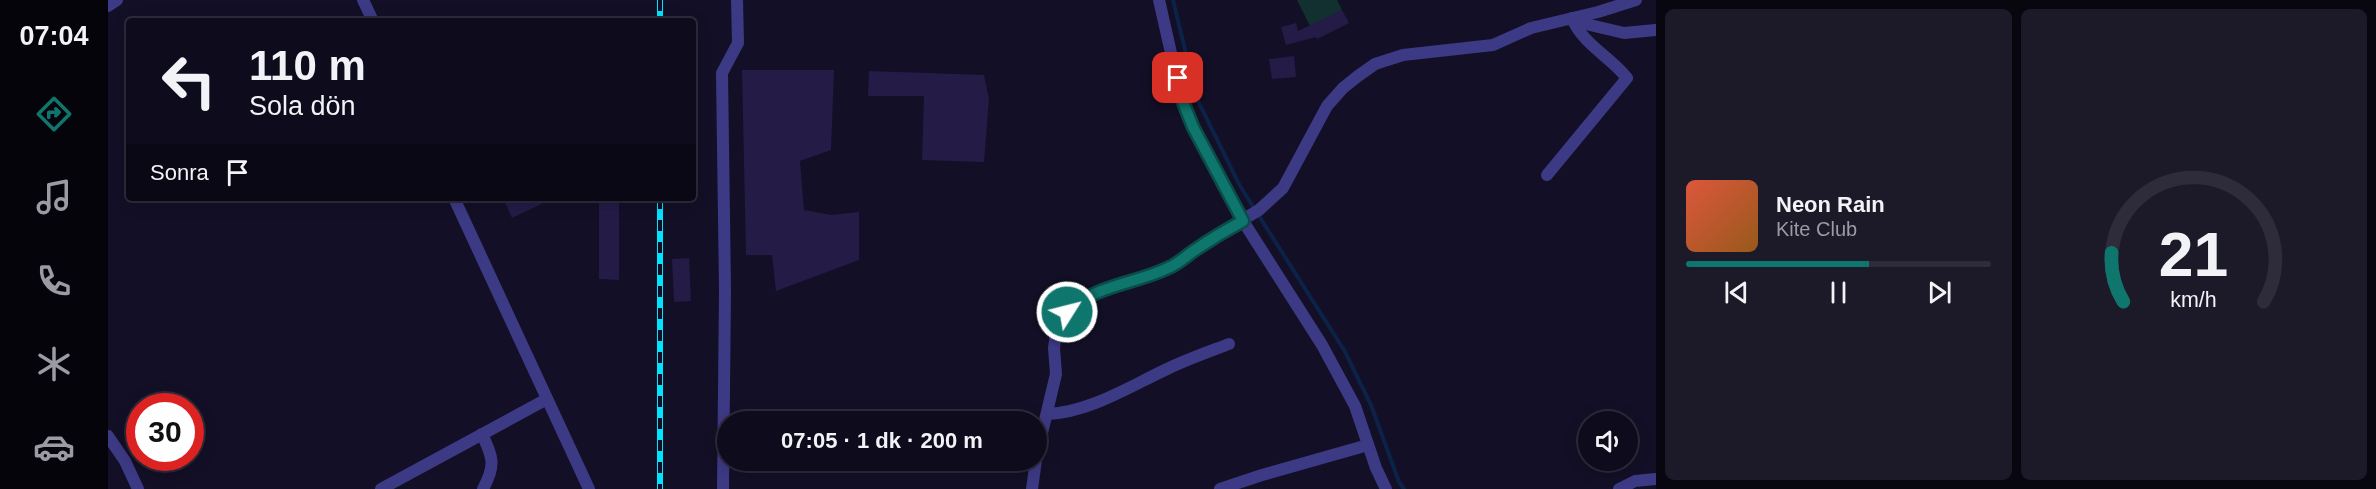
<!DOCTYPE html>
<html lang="tr">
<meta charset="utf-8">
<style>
body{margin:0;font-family:Helvetica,sans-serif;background:#1c1929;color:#f1f3f6;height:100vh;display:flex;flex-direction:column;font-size:22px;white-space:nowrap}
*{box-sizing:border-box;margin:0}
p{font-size:20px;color:#9b9ba3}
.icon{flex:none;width:33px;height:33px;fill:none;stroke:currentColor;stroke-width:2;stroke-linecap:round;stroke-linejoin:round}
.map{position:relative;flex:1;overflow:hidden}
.side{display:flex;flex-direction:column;gap:9px;padding:9px;background:#08060f;width:720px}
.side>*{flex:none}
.top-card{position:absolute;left:18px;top:18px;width:570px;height:183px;border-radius:6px;box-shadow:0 3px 15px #0003,0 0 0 2px #2e2b3b;background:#0e0b1c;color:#f1f3f6;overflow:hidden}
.controls{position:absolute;left:1470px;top:411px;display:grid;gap:12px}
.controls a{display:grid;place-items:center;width:60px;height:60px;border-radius:50%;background:#0e0b1c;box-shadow:0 3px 15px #0003,0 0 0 2px #2e2b3b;font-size:30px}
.speed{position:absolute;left:18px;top:393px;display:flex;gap:12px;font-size:30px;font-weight:700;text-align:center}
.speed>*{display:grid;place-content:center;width:78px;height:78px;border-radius:50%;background:#0e0b1c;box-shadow:0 3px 15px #0003,0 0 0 2px #2e2b3b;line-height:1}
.speed .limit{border:9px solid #d22;background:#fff;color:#111}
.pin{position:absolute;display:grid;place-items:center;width:51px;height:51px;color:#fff;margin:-26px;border-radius:12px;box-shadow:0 3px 9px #0006}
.me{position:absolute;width:66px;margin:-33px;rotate:54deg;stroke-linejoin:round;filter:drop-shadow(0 0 4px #0008)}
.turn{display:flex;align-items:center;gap:21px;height:126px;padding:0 24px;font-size:27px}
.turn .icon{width:78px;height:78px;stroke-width:2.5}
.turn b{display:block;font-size:42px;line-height:51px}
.then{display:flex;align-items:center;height:57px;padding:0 24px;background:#0003;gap:12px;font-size:22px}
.side .card{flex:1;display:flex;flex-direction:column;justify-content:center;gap:9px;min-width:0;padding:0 21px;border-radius:9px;background:#1c1929}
.side .dial{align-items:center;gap:0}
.dial svg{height:156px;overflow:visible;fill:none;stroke:#2e2b3b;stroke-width:7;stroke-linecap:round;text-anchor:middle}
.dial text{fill:#f1f3f6;stroke:none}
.song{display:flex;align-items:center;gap:18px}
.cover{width:72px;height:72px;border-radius:9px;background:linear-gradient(135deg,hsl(10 70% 55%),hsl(30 70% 35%))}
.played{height:6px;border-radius:3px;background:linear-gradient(90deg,#0f766e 60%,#2e2b3b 60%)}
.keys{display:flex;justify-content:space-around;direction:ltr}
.side .tiles{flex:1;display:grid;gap:9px;grid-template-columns:repeat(2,1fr)}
.trip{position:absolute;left:609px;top:411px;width:330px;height:60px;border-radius:30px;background:#0e0b1c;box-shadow:0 3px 15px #0003,0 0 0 2px #2e2b3b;font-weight:700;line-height:60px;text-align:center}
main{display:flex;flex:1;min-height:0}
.menu{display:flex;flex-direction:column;width:108px;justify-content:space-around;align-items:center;background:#06040b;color:#9b9ba3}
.menu .icon{width:42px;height:42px}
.menu .current{color:#0f766e}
.menu b{font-size:27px;color:#f1f3f6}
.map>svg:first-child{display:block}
</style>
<main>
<nav class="menu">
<b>07:04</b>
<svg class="icon current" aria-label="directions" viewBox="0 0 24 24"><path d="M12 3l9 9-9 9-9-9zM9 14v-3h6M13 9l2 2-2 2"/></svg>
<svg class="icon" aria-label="music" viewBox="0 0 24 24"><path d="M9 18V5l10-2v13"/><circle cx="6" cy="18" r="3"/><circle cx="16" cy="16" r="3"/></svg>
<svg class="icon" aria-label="phone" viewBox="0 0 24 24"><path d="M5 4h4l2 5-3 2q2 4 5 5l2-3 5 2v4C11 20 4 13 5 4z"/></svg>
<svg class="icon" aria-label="climate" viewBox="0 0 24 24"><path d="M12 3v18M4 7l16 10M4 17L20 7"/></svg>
<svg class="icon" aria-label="car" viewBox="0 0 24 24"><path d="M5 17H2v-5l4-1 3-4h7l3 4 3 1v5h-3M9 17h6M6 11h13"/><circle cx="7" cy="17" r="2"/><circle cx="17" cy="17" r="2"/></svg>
</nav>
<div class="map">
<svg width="1548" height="489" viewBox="0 0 1548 489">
<rect width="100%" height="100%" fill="#130f26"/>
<polygon fill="#12302f" points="1189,0 1229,0 1234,10 1202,26"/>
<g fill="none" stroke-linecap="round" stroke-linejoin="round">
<polyline stroke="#0c2248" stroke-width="4" points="1065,0 1089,99 1132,186 1236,350 1263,405 1291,482 1296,489"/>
</g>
<g fill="#241b47">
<polygon points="1234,10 1241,23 1209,39 1208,37 1178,45 1173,27 1188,23 1190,31"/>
<polygon points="1186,56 1188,77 1164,79 1161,59"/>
<polygon points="634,70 726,70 723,150 692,161 696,210 724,215 751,212 751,260 668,291 664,255 638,255"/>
<polygon points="761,71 876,75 881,99 876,162 814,160 816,96 760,96"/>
<polygon points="395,198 446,198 404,218"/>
<polygon points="491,198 511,198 511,280 491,279"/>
<polygon points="581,258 583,301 566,302 564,259"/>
</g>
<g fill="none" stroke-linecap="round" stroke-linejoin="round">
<g stroke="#3d3a85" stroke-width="12">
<polyline points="255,0 265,21"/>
<polyline points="1051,0 1073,97 1085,127 1135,221 1214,345 1247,406 1268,468 1278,489"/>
<polyline points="0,6 9,0"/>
<polyline points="1465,21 1516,33 1548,30"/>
<path d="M1439 175 1519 78C1502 56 1475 45 1464 18"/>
<polyline points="346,198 481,489"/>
<path d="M940 414C981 412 1019 388 1057 370 1077 360 1100 352 1121 344"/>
<path d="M374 434C385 458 388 465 375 489"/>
<polyline points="0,436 17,461 30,489"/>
<polyline points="928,458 948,374 946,348 948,333 953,319 959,312 980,296 1001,287 1042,276 1064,267 1109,235 1151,210 1175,188 1219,106 1235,88 1250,76 1267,64 1295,55 1385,45 1423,28 1490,12 1528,0"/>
<polyline points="273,489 439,399"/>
<polyline points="615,489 617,290 614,73 630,43 629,0"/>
<polyline points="924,489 928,460"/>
<polyline points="1112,489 1154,475 1260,445"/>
<polyline points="1511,489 1527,481 1548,479"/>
</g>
<g stroke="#00e5ff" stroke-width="6">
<g id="rail">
<polyline points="552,0 552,21"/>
<polyline points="552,198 552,489"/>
</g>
</g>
<use href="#rail" stroke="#130f26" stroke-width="4" stroke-dasharray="11" stroke-linecap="butt"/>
</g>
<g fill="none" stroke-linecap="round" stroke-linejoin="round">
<g stroke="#0a4d48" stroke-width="15">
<path id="route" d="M959 312C987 285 1027 284 1060 268 1070 264 1078 256 1087 250 1103 239 1118 230 1135 221L1085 127 1073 97 1070 78"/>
</g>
<use href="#route" stroke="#0f766e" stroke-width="10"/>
</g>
</svg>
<div class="controls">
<a><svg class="icon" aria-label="sound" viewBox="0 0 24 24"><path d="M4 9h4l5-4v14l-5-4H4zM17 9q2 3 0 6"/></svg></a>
</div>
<div class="speed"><div class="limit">30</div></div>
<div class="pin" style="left:1070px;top:78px;background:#d93025"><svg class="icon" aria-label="arrive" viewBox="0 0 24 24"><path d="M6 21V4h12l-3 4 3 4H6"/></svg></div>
<svg class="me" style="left:959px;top:312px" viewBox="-20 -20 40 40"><circle r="17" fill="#0f766e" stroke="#fff" stroke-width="3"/><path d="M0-11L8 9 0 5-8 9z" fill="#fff"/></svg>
<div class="trip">07:05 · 1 dk · 200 m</div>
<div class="top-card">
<div class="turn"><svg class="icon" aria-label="left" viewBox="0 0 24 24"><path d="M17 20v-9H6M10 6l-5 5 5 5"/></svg><div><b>110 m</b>Sola dön</div></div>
<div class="then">Sonra<svg class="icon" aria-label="arrive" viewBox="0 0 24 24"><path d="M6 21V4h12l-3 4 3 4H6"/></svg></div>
</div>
</div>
<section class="side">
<div class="tiles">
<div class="card">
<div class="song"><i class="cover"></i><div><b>Neon Rain</b><p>Kite Club</p></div></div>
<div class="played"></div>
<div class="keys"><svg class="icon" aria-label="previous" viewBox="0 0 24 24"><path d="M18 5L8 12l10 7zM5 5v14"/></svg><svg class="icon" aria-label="pause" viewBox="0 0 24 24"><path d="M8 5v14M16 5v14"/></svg><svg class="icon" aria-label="next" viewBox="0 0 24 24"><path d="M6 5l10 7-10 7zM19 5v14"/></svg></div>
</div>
<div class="card dial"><svg viewBox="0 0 100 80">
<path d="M14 69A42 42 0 1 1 86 69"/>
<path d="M14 69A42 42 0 0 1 8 44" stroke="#0f766e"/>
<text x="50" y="56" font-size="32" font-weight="700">21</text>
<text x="50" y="72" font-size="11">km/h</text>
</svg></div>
</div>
</section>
</main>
